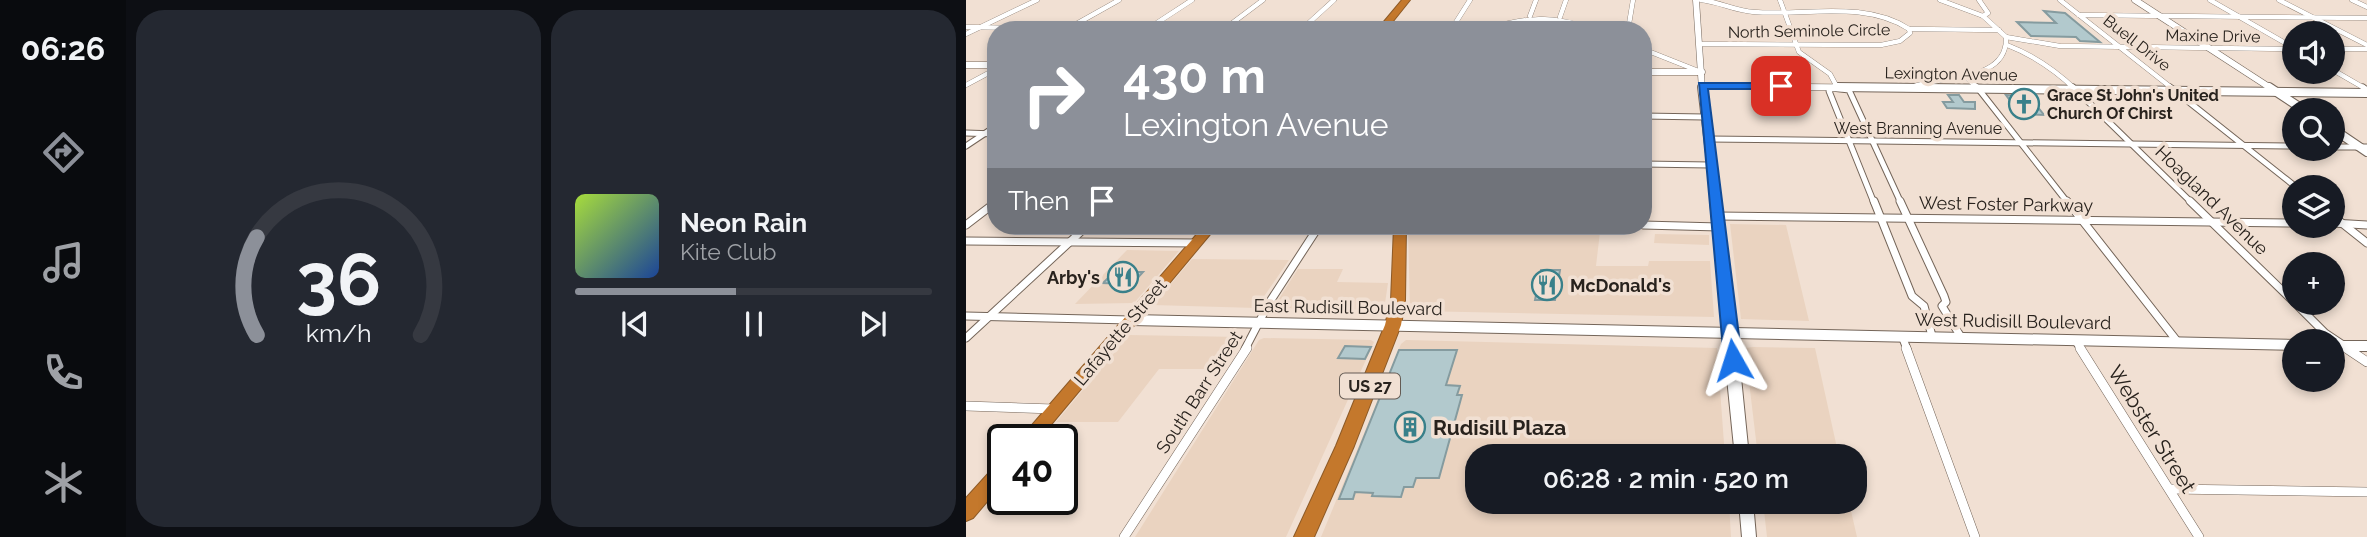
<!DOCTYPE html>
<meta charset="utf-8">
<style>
body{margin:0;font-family:Raleway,sans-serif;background:#242831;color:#f1f3f6;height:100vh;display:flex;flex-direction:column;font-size:26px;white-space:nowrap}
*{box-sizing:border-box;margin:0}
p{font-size:23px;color:#9ea1a6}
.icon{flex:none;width:38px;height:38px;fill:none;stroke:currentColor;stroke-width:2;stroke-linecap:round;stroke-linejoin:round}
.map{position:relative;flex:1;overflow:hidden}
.panel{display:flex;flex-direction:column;gap:10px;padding:10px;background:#0d0f14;width:840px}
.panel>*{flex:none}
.banner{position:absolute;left:21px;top:21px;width:665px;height:214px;border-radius:28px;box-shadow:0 4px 10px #0003;background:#8c9099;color:#fff;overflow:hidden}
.tools{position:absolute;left:1316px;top:21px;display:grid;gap:14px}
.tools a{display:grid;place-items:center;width:63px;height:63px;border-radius:50%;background:#171b24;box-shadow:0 4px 10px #0003;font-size:35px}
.speed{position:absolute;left:21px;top:424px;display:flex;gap:14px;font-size:35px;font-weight:700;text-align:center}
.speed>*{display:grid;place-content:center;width:91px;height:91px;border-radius:50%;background:#171b24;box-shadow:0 4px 10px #0003;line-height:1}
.speed .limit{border:4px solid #111;border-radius:10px;background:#fff;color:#111}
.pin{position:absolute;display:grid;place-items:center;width:60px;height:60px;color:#fff;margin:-30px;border-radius:14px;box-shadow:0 4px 10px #0006}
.me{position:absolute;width:77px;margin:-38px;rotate:354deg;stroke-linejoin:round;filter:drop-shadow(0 0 5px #0008)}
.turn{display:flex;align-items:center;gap:24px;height:147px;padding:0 21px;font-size:32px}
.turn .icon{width:91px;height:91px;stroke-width:2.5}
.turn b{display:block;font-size:49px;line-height:60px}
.then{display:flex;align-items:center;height:66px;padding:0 21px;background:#0003;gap:14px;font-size:26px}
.panel .card{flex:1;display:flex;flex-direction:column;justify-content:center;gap:10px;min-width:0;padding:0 24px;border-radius:28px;background:#242831}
.panel .dial{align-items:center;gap:0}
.dial svg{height:182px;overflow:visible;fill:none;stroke:#363941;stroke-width:7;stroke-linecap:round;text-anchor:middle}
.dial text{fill:#f1f3f6;stroke:none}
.song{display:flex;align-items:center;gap:21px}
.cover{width:84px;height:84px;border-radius:10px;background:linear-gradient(135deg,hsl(80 70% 55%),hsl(220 70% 35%))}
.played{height:7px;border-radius:4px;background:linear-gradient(90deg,#8c9099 45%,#363941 45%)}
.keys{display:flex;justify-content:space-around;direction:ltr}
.panel .tiles{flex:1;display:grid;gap:10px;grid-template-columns:repeat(2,1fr)}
.trip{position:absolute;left:499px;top:444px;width:402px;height:70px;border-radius:28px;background:#171b24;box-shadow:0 4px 10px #0003;font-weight:600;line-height:70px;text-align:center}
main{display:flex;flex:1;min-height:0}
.tab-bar{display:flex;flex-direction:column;width:126px;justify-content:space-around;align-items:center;background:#090b0e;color:#9ea1a6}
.tab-bar .icon{width:49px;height:49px}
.tab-bar .current{color:#8c9099}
.tab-bar b{font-size:32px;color:#f1f3f6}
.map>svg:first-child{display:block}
</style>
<main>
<nav class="tab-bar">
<b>06:26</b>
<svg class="icon current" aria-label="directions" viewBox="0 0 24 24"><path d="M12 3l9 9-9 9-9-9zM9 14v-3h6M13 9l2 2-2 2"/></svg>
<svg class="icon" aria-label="music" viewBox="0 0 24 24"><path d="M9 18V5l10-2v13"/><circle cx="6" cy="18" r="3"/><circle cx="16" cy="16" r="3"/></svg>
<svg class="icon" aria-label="phone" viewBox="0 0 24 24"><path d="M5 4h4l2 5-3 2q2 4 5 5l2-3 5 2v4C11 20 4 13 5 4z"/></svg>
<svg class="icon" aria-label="climate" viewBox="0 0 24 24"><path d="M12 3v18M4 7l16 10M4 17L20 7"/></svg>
</nav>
<section class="panel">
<div class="tiles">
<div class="card dial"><svg viewBox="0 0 100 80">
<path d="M14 69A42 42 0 1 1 86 69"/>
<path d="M14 69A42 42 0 0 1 14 26" stroke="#8c9099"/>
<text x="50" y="56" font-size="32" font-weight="700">36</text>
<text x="50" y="72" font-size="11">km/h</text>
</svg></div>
<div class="card">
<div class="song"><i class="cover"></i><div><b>Neon Rain</b><p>Kite Club</p></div></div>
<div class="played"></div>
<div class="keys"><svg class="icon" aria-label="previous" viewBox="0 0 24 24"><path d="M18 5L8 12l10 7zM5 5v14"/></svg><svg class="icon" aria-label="pause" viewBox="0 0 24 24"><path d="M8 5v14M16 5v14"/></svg><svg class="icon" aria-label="next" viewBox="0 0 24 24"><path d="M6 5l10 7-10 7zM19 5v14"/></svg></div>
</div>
</div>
</section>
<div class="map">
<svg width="1401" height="537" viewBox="0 0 1401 537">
<rect width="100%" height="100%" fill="#f1e0d3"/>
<g fill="#ead3c0">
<polygon points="764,224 820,225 843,321 775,319"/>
<polygon points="445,228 634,232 630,266 682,266 683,261 744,261 748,317 450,311 444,309 442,230"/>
<polygon points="689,234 743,235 743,245 688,243"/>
<polygon points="161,250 213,251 168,303 109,304"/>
<polygon points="226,259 323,260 290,308 187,305"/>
<polygon points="332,269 377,269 371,282 422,283 418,310 307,308"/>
<polygon points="163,335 275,337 275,340 256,369 193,369 152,422 90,422"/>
<polygon points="298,338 405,340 408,342 320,537 169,537 293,340"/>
<polygon points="440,340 751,348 759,457 511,457 511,502 763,502 765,537 355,537 435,344"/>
<polygon points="787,347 849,348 873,457 792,457 779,348"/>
<polygon points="797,502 883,502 891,537 801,537"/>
</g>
<g fill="#b2c9cd" stroke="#859b9f" stroke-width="2">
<polygon points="1078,11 1099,13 1134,42 1114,41 1110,37 1065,36 1051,22 1090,23"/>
<polygon points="982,95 993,95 998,102 1009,102 1009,109 981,108 977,102 987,102"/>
<polygon points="1040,95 1057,96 1061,100 1066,100 1078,115 1054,114"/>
<polygon points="575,270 594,270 589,300 569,300"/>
<polygon points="148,272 177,272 166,284 137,283"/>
<polygon points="379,346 405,347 399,359 372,358"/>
<polygon points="433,350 491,350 480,385 494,386 491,395 496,395 473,478 450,478 447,487 438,487 435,497 406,496 407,493 389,492 387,499 373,499"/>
</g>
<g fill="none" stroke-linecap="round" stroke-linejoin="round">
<g stroke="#746559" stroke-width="5">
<g id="street-far3">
<path d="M735 0C754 2 769 11 788 12 839 16 898 0 943 29"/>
<polyline points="814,0 833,52 864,74 871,87"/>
<polyline points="1013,0 1022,13 1017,16"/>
<polyline points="1094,0 1207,89"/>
<polyline points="1244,0 1328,48"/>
<polyline points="1313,0 1401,45"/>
<polyline points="1386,0 1401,7"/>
<polyline points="1113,15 1401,18"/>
<polyline points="564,16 570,0"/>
<polyline points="594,17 600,0"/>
<polyline points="0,27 177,30"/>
<polyline points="103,28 153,0"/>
<polyline points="943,29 1033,30"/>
<polyline points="180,30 226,0"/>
<polyline points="257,30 297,0"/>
<polyline points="335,30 368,0"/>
<polyline points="485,30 504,0"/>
<path d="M516 30C561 17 584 14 629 30"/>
<polyline points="662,30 667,0"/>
<polyline points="0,34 71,0"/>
<polyline points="1040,37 1094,46 1328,49"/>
<polyline points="735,44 915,45 934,41 944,33 943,29"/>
<path d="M1041 45C1067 55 1089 70 1109 89"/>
<polyline points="677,49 735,72"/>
<polyline points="1367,49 1401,49"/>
<polyline points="1367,70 1400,89"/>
<polyline points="999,76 1013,89"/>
<polyline points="0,85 30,69"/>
<path d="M946 87C977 75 1042 82 1040 37L1017 16 974 0"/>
<polyline points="865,89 876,89"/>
</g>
</g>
<g stroke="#746559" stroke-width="7">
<g id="street-far2">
<polyline points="1011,87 1102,203"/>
<polyline points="1107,87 1226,203"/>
<polyline points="1204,87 1330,187"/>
<polyline points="1397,87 1401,90"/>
<polyline points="677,116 738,117"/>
<polyline points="0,133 30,134"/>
<polyline points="743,139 1328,146"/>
<polyline points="0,146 30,126"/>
<polyline points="1367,147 1401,147"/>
<polyline points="677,164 744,165"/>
<polyline points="908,203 863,91 866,88 883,90 935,203"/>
</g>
</g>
<g stroke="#746559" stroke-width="9">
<g id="street-far1">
<polyline points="908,201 946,296 958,306 966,336"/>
<polyline points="934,201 978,296 980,302 976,306 995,337"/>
<polyline points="1101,201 1211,341"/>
<polyline points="1224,201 1328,302"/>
<polyline points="752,216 1328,223"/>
<polyline points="1367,216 1401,243"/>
<polyline points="1367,223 1401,225"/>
<polyline points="0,225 30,202"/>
<polyline points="677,225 753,227"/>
<polyline points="0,241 231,243"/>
<polyline points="1329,303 1359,333 1383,349"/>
<polyline points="0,316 164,320"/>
<polyline points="936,336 941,349"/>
<polyline points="0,338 121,226"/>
<polyline points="1109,340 1115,349"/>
<polyline points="279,349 303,303 353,226"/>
</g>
</g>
<g stroke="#746559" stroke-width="10">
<g id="street">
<polyline points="940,348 1009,537"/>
<polyline points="1114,348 1233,537"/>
<polyline points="1380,348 1401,362"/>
<polyline points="0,406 88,409"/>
<polyline points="1204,489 1401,492"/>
<polyline points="158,537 281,348"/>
</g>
</g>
<g stroke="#746559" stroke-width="7">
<g id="secondary-far3">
<polyline points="730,0 736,89"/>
<polyline points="1169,0 1306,89"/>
<polyline points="0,65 30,65"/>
<polyline points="677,72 736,72"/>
<polyline points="737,86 1036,89"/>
</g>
</g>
<g stroke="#746559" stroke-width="10">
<g id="secondary-far2">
<polyline points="736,87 750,203"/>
<polyline points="870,87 1401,93"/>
<polyline points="1303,87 1338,110"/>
<polyline points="1367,129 1401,152"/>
</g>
</g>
<g stroke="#746559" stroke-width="12">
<g id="secondary-far1">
<polyline points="749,201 765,349"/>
<polyline points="165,320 1328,345"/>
<polyline points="1367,346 1401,346"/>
</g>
</g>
<g stroke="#746559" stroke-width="16">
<g id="secondary">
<polyline points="765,348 776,457"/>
<polyline points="780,502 783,537"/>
</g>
</g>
<g stroke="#8d5a27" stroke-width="2">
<g id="highway">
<polygon points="436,0 444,0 420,30 411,30"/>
<polygon points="238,226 251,226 73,439 54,439"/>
<polygon points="428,226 440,226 439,301 435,325 388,446 348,537 328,537 370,446 419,325 425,301"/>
<polygon points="37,462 37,483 7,518 0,521 0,498 30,465"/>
</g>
</g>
<use href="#street-far3" stroke="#fff" stroke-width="4.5"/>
<use href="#street-far2" stroke="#fff" stroke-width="5"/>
<use href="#street-far1" stroke="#fff" stroke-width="7"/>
<use href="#street" stroke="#fff" stroke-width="9"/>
<use href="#secondary-far3" stroke="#fff" stroke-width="6"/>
<use href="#secondary-far2" stroke="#fff" stroke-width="8"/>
<use href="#secondary-far1" stroke="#fff" stroke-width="10"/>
<use href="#secondary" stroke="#fff" stroke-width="14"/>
<use href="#highway" fill="#c4782c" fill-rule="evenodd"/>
</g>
<polygon fill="#1a73e8" stroke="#114b97" stroke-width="2" points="733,83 815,83 821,86 815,89 742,89 776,360 773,365 760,365 758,360"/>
<defs>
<g id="church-ring" transform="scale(1.575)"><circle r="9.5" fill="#f1e0d3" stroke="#39808a" stroke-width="1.5"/><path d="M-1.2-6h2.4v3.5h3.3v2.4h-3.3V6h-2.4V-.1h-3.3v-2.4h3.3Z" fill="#39808a"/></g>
<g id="restaurant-ring" transform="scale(1.575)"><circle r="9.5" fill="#f1e0d3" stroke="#39808a" stroke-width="1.5"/><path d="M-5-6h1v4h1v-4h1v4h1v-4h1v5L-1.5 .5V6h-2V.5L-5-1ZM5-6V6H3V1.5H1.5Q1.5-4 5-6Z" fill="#39808a"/></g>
<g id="building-ring" transform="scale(1.575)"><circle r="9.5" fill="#f1e0d3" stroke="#39808a" stroke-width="1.5"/><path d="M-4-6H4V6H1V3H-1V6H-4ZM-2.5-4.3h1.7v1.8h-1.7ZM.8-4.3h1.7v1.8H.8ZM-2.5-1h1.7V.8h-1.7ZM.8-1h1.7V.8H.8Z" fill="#39808a"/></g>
</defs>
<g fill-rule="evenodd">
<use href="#church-ring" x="1058" y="104"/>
<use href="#restaurant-ring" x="157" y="277"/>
<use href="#restaurant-ring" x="581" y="285"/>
<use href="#building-ring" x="444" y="427"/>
</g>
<g text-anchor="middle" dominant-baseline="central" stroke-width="7" stroke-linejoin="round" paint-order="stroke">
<g font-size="16" fill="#28221d" stroke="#f1e0d3">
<text transform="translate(843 31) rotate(-1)">North Seminole Circle</text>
<text transform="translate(1247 36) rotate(1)">Maxine Drive</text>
<text transform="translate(1171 43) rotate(38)">Buell Drive</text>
<text transform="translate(985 74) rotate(1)">Lexington Avenue</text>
<text x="952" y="128">West Branning Avenue</text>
</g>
<g font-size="16" font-weight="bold" fill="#28221d" stroke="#f1e0d3" text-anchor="start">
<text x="1081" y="95">Grace St John's United<tspan x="1081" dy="18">Church Of Chirst</tspan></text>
</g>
<rect fill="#f1e0d3" stroke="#645b54" stroke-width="2" x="374" y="373.5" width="60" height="25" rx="5"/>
<g font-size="16" font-weight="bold" fill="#28221d">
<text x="404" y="386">US 27</text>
</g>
<g font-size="18" fill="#28221d" stroke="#f1e0d3">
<text transform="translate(1246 200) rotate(44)">Hoagland Avenue</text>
<text transform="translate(1040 204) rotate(1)">West Foster Parkway</text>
<text transform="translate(382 307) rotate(1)">East Rudisill Boulevard</text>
<text transform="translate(1047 321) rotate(1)">West Rudisill Boulevard</text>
<text transform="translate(154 332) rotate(-50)">Lafayette Street</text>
<text transform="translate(233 392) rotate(-57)">South Barr Street</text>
</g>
<g font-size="18" font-weight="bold" fill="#28221d" stroke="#f1e0d3" text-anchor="end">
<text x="134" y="277">Arby's</text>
<text x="604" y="285" text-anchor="start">McDonald's</text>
</g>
<g font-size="21" font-weight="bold" fill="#28221d" stroke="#f1e0d3" text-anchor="start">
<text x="467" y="427">Rudisill Plaza</text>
</g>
<g font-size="21" fill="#28221d" stroke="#f1e0d3">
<text transform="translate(1186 429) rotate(58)">Webster Street</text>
</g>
</g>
</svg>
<div class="tools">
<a><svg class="icon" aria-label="sound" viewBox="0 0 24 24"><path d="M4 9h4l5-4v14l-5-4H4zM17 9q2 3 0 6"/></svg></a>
<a><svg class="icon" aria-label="search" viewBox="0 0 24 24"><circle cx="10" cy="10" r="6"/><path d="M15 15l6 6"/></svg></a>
<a><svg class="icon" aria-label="layers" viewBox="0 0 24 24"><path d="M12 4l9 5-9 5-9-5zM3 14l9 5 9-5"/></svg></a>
<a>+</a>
<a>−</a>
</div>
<div class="speed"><div class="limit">40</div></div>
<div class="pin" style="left:815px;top:86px;background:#d93025"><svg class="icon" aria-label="arrive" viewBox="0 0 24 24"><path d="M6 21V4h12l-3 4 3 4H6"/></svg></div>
<svg class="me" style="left:767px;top:360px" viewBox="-20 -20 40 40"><path d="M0-17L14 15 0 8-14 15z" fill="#1a73e8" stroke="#fff" stroke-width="4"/></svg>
<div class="trip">06:28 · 2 min · 520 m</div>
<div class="banner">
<div class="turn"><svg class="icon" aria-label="right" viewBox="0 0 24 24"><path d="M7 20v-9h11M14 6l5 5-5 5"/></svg><div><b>430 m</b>Lexington Avenue</div></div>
<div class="then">Then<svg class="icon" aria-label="arrive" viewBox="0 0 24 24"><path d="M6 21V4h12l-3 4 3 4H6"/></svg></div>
</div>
</div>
</main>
